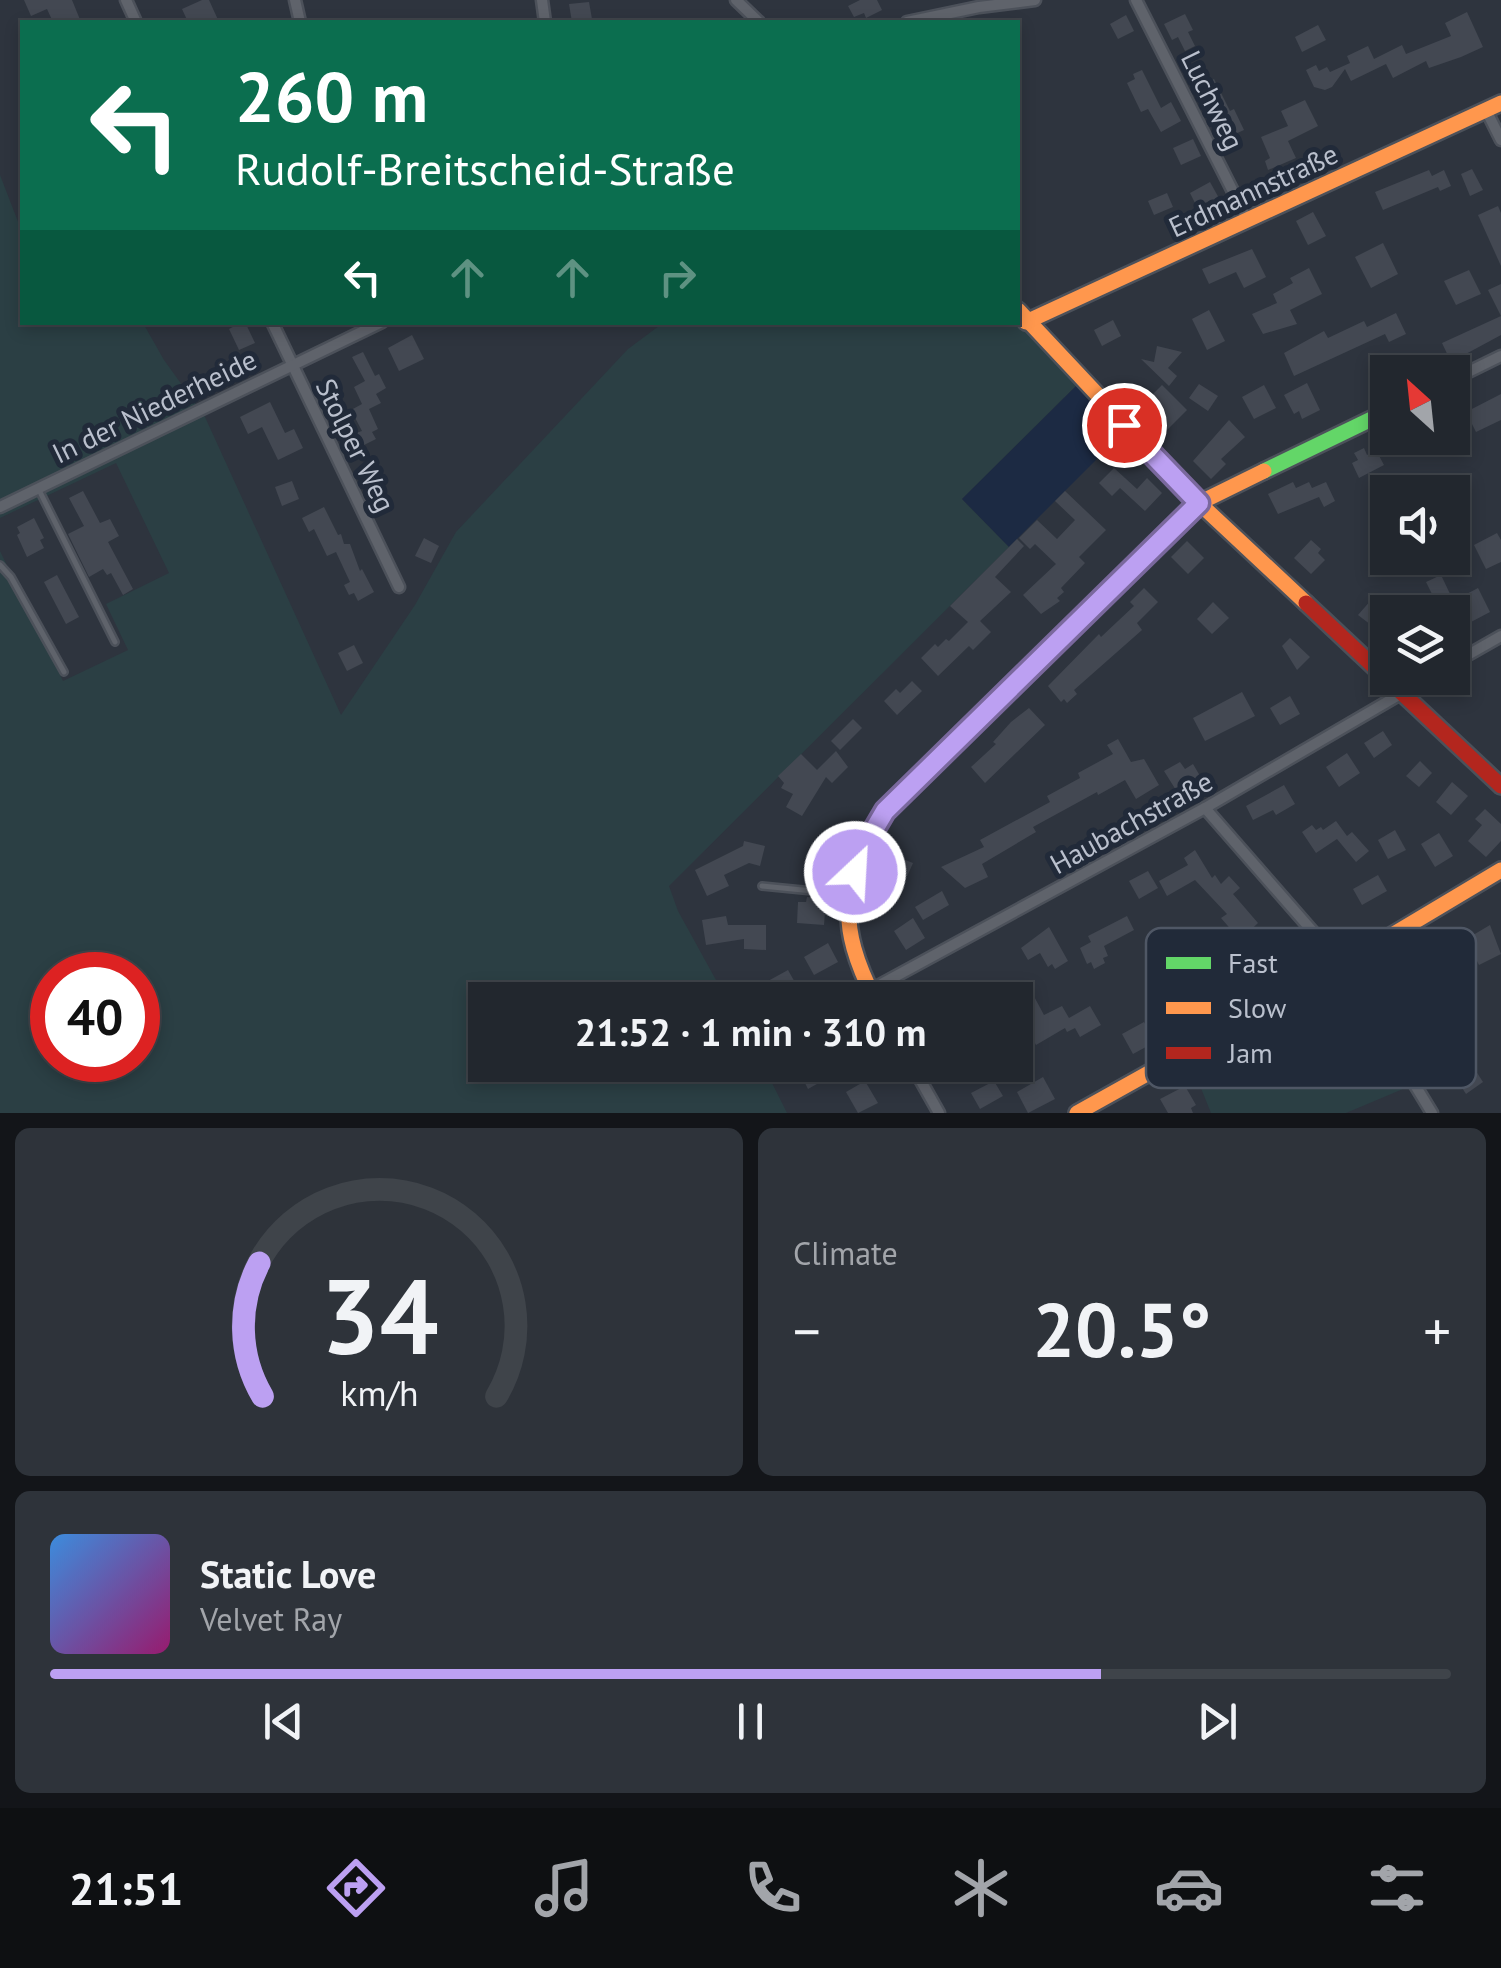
<!DOCTYPE html>
<meta charset="utf-8">
<style>
body{margin:0;font-family:"PT Sans",sans-serif;background:#2e333a;color:#f1f3f6;height:100vh;display:flex;flex-direction:column;font-size:38px;white-space:nowrap}
*{box-sizing:border-box;margin:0}
p{font-size:32px;color:#a2a5aa}
.icon{flex:none;width:55px;height:55px;fill:none;stroke:currentColor;stroke-width:2;stroke-linecap:round;stroke-linejoin:round}
.map{position:relative;height:1113px;overflow:hidden}
.sheet{display:flex;flex-direction:column;gap:15px;padding:15px;background:#131519;flex:1}
.sheet>*{flex:none}
.banner{position:absolute;left:20px;top:20px;width:1000px;height:305px;border-radius:0px;box-shadow:0 5px 15px #0003,0 0 0 2px #3f444a;background:#0b6e4f;color:#fff;overflow:hidden}
.needle{width:65px;rotate:333deg}
.fabs{position:absolute;left:1370px;top:355px;display:grid;gap:20px}
.fabs a{display:grid;place-items:center;width:100px;height:100px;border-radius:0px;background:#22272e;box-shadow:0 5px 15px #0003,0 0 0 2px #3f444a;font-size:50px}
.speed{position:absolute;left:30px;top:952px;display:flex;gap:20px;font-size:50px;font-weight:700;text-align:center}
.speed>*{display:grid;place-content:center;width:130px;height:130px;border-radius:50%;background:#22272e;box-shadow:0 5px 15px #0003,0 0 0 2px #3f444a;line-height:1}
.speed .limit{border:15px solid #d22;background:#fff;color:#111}
.pin{position:absolute;display:grid;place-items:center;width:85px;height:85px;color:#fff;margin:-42px;border:5px solid #fff;border-radius:50%;box-shadow:0 2px 10px #0007}
.me{position:absolute;width:110px;margin:-55px;rotate:25deg;stroke-linejoin:round;filter:drop-shadow(0 0 8px #0008)}
.turn{display:flex;align-items:center;gap:35px;height:210px;padding:0 50px;font-size:45px}
.turn .icon{width:130px;height:130px;stroke-width:2.5}
.turn b{display:block;font-size:70px;line-height:85px}
.lanes{display:flex;align-items:center;height:95px;padding:0 50px;background:#0003;justify-content:center;gap:50px;direction:ltr}
.lanes .off{opacity:.35}
.big{font-size:75px;font-weight:800;line-height:1.1}
.sheet .tile{flex:1;display:flex;flex-direction:column;justify-content:center;gap:15px;min-width:0;padding:0 35px;border-radius:15px;background:#2e333a}
.sheet .dial{align-items:center;gap:0}
.dial svg{height:260px;overflow:visible;fill:none;stroke:#3f444a;stroke-width:7;stroke-linecap:round;text-anchor:middle}
.dial text{fill:#f1f3f6;stroke:none}
.song{display:flex;align-items:center;gap:30px}
.cover{width:120px;height:120px;border-radius:15px;background:linear-gradient(135deg,hsl(210 70% 55%),hsl(320 70% 35%))}
.played{height:10px;border-radius:5px;background:linear-gradient(90deg,#bca0f2 75%,#3f444a 75%)}
.keys{display:flex;justify-content:space-around;direction:ltr}
.heat{display:flex;justify-content:space-between;align-items:center;font-size:55px;direction:ltr}
.sheet .tiles{flex:1;display:grid;gap:15px;grid-template-columns:1fr 1fr}
.tile:last-child{grid-column:span 2}
.trip{position:absolute;left:468px;top:982px;width:565px;height:100px;border-radius:0px;background:#22272e;box-shadow:0 5px 15px #0003,0 0 0 2px #3f444a;font-weight:800;line-height:100px;text-align:center}
.dock{display:flex;height:160px;justify-content:space-around;align-items:center;background:#0e1012;color:#a2a5aa}
.dock .icon{width:70px;height:70px}
.dock .current{color:#bca0f2}
.dock b{font-size:45px;color:#f1f3f6}
.map>svg:first-child{display:block}
</style>
<div class="map">
<svg width="1501" height="1113" viewBox="0 0 1501 1113">
<rect width="100%" height="100%" fill="#2e343e"/>
<g fill="#2b3f44" fill-rule="evenodd">
<path d="M0 175 22 232V322L143 323 164 360 205 417 341 715 415 605 456 532 628 349 663 323 1018 322V318L1076 386 962 499 1009 547 669 886 678 911 727 1000H485V1065H763L787 1113H0V551L63 681 128 650 106 604 169 573 116 463 0 518ZM52 975H138V1060H52Z"/>
<polygon points="1338,984 1403,1089 1346,1113 1211,1113 1192,1066"/>
</g>
<polygon fill="#1c2a43" points="1076,386 1120,436 1009,547 962,499"/>
<g fill="#434852">
<polygon points="24,0 72,0 81,22 53,22 47,9 31,16"/>
<polygon points="202,0 209,0 219,22 188,22 182,9"/>
<polygon points="860,0 877,0 882,10 866,18 864,13 854,17 848,6"/>
<polygon points="589,2 592,19 572,22 569,4"/>
<polygon points="1467,12 1483,47 1461,57 1429,68 1426,61 1393,78 1386,64 1351,81 1345,69 1332,87 1325,90 1314,87 1306,70 1316,65 1319,71 1327,67 1330,72 1350,63 1347,56 1368,46 1374,59 1402,45 1406,54 1451,36 1445,23"/>
<polygon points="1185,14 1193,30 1188,32 1195,46 1185,51 1178,37 1172,40 1164,24"/>
<polygon points="1126,15 1134,31 1118,39 1110,24"/>
<polygon points="1318,25 1326,40 1302,52 1295,37"/>
<polygon points="1142,70 1161,108 1171,102 1181,121 1161,132 1148,109 1141,112 1127,83 1135,79 1133,74"/>
<polygon points="1203,73 1208,82 1214,79 1230,111 1234,109 1244,130 1224,139 1207,102 1204,104 1191,79"/>
<polygon points="1305,100 1318,126 1288,141 1296,158 1268,170 1265,161 1270,158 1261,137 1288,126 1281,111"/>
<polygon points="1193,139 1201,156 1181,165 1173,148"/>
<polygon points="1472,169 1483,190 1470,196 1461,174"/>
<polygon points="1429,170 1432,176 1444,170 1451,186 1440,191 1438,187 1383,210 1375,192"/>
<polygon points="1210,182 1220,200 1199,211 1190,193"/>
<polygon points="1167,193 1173,207 1154,215 1148,201"/>
<polygon points="1498,206 1501,213 1501,266 1478,215"/>
<polygon points="1313,212 1326,236 1308,245 1296,221"/>
<polygon points="1383,243 1398,274 1371,288 1355,257"/>
<polygon points="1252,249 1266,277 1244,288 1236,272 1209,284 1202,269"/>
<polygon points="1309,268 1322,294 1290,310 1297,324 1263,334 1252,314 1277,303 1273,294 1293,283 1290,278"/>
<polygon points="1469,270 1481,294 1456,305 1444,281"/>
<polygon points="1501,284 1501,335 1451,362 1442,343 1501,316 1488,290"/>
<polygon points="1209,310 1225,341 1207,350 1192,319"/>
<polygon points="1396,313 1406,334 1389,342 1385,334 1294,376 1284,353 1324,331 1328,338 1364,321 1367,327"/>
<polygon points="1113,320 1121,336 1102,346 1094,330"/>
<polygon points="242,322 245,322 255,343 239,350 229,329"/>
<polygon points="412,335 424,359 399,371 388,348"/>
<polygon points="1157,346 1182,352 1168,368 1177,376 1169,386 1141,359 1154,362"/>
<polygon points="363,352 375,376 379,374 386,388 376,394 381,403 369,409 378,429 372,432 376,439 362,446 356,433 362,431 351,410 362,404 354,387 365,381 352,357"/>
<polygon points="1307,383 1320,410 1302,419 1299,411 1294,414 1284,395"/>
<polygon points="1199,384 1218,396 1208,411 1189,398"/>
<polygon points="1162,385 1187,410 1163,434 1142,411 1151,402 1148,399"/>
<polygon points="1264,385 1276,408 1254,419 1242,397"/>
<polygon points="1501,394 1501,420 1476,432 1466,412"/>
<polygon points="270,402 285,433 294,429 303,448 278,460 262,427 248,434 240,417"/>
<polygon points="1229,420 1245,437 1221,459 1226,464 1211,479 1193,461"/>
<polygon points="1364,448 1367,455 1376,450 1384,465 1359,478 1352,463 1358,460 1354,453"/>
<polygon points="1114,468 1137,489 1147,478 1162,493 1145,511 1120,488 1112,496 1099,483"/>
<polygon points="292,481 299,499 282,506 275,487"/>
<polygon points="1293,482 1296,488 1309,482 1312,488 1326,482 1335,501 1324,507 1319,497 1278,514 1268,494"/>
<polygon points="83,491 100,523 110,519 119,536 108,542 133,589 123,595 111,573 107,575 103,569 89,577 68,534 84,526 69,498"/>
<polygon points="1065,491 1106,530 1079,557 1085,563 1061,588 1064,592 1057,598 1060,601 1041,614 1023,595 1056,564 1035,544 1030,549 1019,538 1037,520 1057,539 1075,520 1055,501"/>
<polygon points="324,507 338,535 341,534 344,544 350,544 360,571 362,569 374,592 358,601 354,593 349,595 344,585 350,582 336,552 327,556 314,529 309,532 302,518"/>
<polygon points="34,518 44,538 40,540 44,548 27,557 17,535 20,533 17,527"/>
<polygon points="1497,533 1501,540 1501,562 1486,569 1474,545"/>
<polygon points="424,538 439,546 431,563 415,556"/>
<polygon points="1017,539 1024,546 995,577 1011,592 980,621 991,632 973,650 969,646 938,676 921,658 935,644 938,647 946,639 949,641 968,622 950,606"/>
<polygon points="1311,540 1321,549 1318,553 1325,560 1311,574 1294,558"/>
<polygon points="1187,541 1204,558 1188,574 1171,557"/>
<polygon points="57,575 79,617 66,624 44,582"/>
<polygon points="1441,575 1452,598 1438,606 1426,582"/>
<polygon points="1144,588 1158,602 1137,623 1142,630 1074,690 1077,694 1067,703 1064,699 1061,702 1048,686 1099,634 1101,637 1134,606 1130,602"/>
<polygon points="1478,588 1490,612 1471,622 1459,598"/>
<polygon points="1372,599 1388,612 1388,638 1358,615"/>
<polygon points="1213,602 1229,618 1212,634 1197,619"/>
<polygon points="1290,638 1310,657 1297,670 1282,646"/>
<polygon points="354,645 363,663 347,671 338,653"/>
<polygon points="912,681 922,691 897,715 884,701 896,689 900,693"/>
<polygon points="1242,692 1255,716 1205,741 1193,718"/>
<polygon points="1290,696 1300,714 1280,725 1270,708"/>
<polygon points="1029,708 1045,725 985,783 971,767 996,744 993,742 1011,722"/>
<polygon points="853,719 862,728 840,750 831,741"/>
<polygon points="1383,731 1392,745 1374,758 1364,743"/>
<polygon points="1118,739 1131,762 1144,759 1159,785 1136,799 1125,780 1098,795 1097,792 1033,827 1036,832 982,864 988,877 965,888 941,867 984,847 980,840 1050,802 1047,796 1080,778 1078,773 1113,754 1107,745"/>
<polygon points="836,751 848,767 832,783 826,777 802,816 786,807 793,794 781,788 784,783 778,776 801,754 817,770"/>
<polygon points="1347,753 1360,773 1339,787 1326,767"/>
<polygon points="1420,761 1432,773 1419,787 1406,776"/>
<polygon points="1180,762 1185,769 1193,764 1203,781 1179,795 1164,771"/>
<polygon points="1452,782 1468,796 1451,815 1436,802"/>
<polygon points="1284,785 1295,804 1276,815 1273,810 1253,820 1246,806"/>
<polygon points="1485,809 1501,824 1501,841 1486,857 1468,841 1482,825 1475,819"/>
<polygon points="1336,821 1347,836 1352,832 1369,851 1356,862 1337,839 1316,853 1302,832 1312,825 1316,830 1321,827 1323,830"/>
<polygon points="1395,830 1406,850 1388,859 1378,840"/>
<polygon points="1439,833 1453,856 1435,867 1421,844"/>
<polygon points="744,841 765,846 760,866 749,863 724,875 729,886 707,896 695,870 743,846"/>
<polygon points="1195,850 1212,878 1215,875 1221,884 1229,876 1240,888 1233,894 1258,923 1240,940 1221,918 1227,914 1195,880 1167,896 1159,881 1188,865 1184,858"/>
<polygon points="895,856 913,863 902,888 884,880"/>
<polygon points="814,861 835,864 831,887 809,884"/>
<polygon points="1148,871 1158,888 1139,899 1129,881"/>
<polygon points="1378,875 1387,891 1362,905 1353,889"/>
<polygon points="942,891 949,905 923,920 915,907"/>
<polygon points="807,897 826,899 824,925 797,923 798,902 806,902"/>
<polygon points="726,916 728,925 766,925 766,950 744,949 744,939 706,945 702,920"/>
<polygon points="1127,916 1134,930 1104,946 1108,956 1103,958 1105,963 1094,969 1091,962 1087,964 1080,948 1091,942 1088,936"/>
<polygon points="913,918 925,938 906,950 894,931"/>
<polygon points="1490,925 1501,954 1479,965 1476,959 1447,976 1436,957"/>
<polygon points="1049,927 1068,961 1055,969 1052,964 1048,967 1040,953 1028,960 1021,948"/>
<polygon points="828,943 838,962 814,975 804,957"/>
<polygon points="788,970 797,986 777,998 768,981"/>
<polygon points="940,980 947,993 936,1000 906,1000"/>
<polygon points="1029,987 1044,1015 1062,1006 1069,1018 1090,1006 1101,1025 1080,1037 1075,1028 1067,1032 1065,1028 1036,1045 1020,1017 1015,1020 1015,994"/>
<polygon points="1144,1022 1155,1042 1133,1054 1122,1034"/>
<polygon points="803,1065 847,1065 847,1067 822,1076 824,1080 808,1089 801,1075 806,1072"/>
<polygon points="1472,1065 1483,1082 1466,1094 1455,1077"/>
<polygon points="1043,1077 1055,1099 1028,1113 1017,1092"/>
<polygon points="865,1081 878,1103 858,1113 846,1092"/>
<polygon points="994,1081 1003,1096 980,1109 971,1093"/>
<polygon points="1185,1086 1196,1105 1191,1108 1193,1113 1168,1113 1160,1099"/>
</g>
<g fill="none" stroke-linecap="round" stroke-linejoin="round">
<g stroke="#4c515a" stroke-width="10">
<g id="lane">
<polyline points="39,490 115,642"/>
<polyline points="0,565 11,577 64,672"/>
<polyline points="762,886 843,894"/>
</g>
</g>
<g stroke="#4c515a" stroke-width="15">
<g id="street">
<polyline points="126,0 136,22"/>
<polyline points="295,0 300,22"/>
<polyline points="542,0 545,22"/>
<polyline points="736,0 759,22"/>
<polyline points="1136,0 1248,221"/>
<polyline points="907,22 979,7 1035,0"/>
<polyline points="1486,110 1501,140"/>
<polyline points="272,322 399,587"/>
<polyline points="1452,380 1501,356"/>
<polyline points="0,507 382,322"/>
<polyline points="1452,664 1501,636"/>
<polyline points="1205,808 1342,965 1432,1113"/>
<polyline points="852,1000 1205,808 1428,678"/>
<polyline points="912,1065 939,1113"/>
</g>
</g>
<g stroke="#4c515a" stroke-width="20">
<polyline id="fast" points="1264,471 1388,411"/>
</g>
<g stroke="#4c515a" stroke-width="20">
<g id="slow">
<polyline points="1018,310 1199,503 1306,603"/>
<polyline points="1026,322 1501,103"/>
<path d="M875 1000C836 923 841 884 885 811L1199 503 1264 471"/>
<polyline points="1077,1113 1342,965 1501,870"/>
</g>
</g>
<g stroke="#4c515a" stroke-width="20">
<polyline id="jam" points="1306,603 1501,786"/>
</g>
<use href="#lane" stroke="#5f636b" stroke-width="5"/>
<use href="#street" stroke="#5f636b" stroke-width="10"/>
<use href="#fast" stroke="#63d668" stroke-width="15"/>
<use href="#slow" stroke="#ff974d" stroke-width="15"/>
<use href="#jam" stroke="#b3261e" stroke-width="15"/>
</g>
<g fill="none" stroke-linecap="round" stroke-linejoin="round">
<g stroke="#7a689d" stroke-width="25">
<polyline id="route" points="855,872 862,850 885,811 1199,503 1124,425"/>
</g>
<use href="#route" stroke="#bca0f2" stroke-width="18"/>
</g>
<g text-anchor="middle" dominant-baseline="central" stroke-width="10" stroke-linejoin="round" paint-order="stroke">
<g font-size="28" fill="#bac0cd" stroke="#212a39">
<text transform="translate(1213 100) rotate(64)">Luchweg</text>
<text transform="translate(1253 190) rotate(-25)">Erdmannstraße</text>
<text transform="translate(154 406) rotate(-26)">In der Niederheide</text>
<text transform="translate(356 445) rotate(64)">Stolper Weg</text>
<text transform="translate(1131 822) rotate(-29)">Haubachstraße</text>
</g>
</g>
<rect x="1146" y="928" width="330" height="160" rx="15" fill="#212a39" stroke="#4f5765" stroke-width="2.5"/>
<rect x="1166" y="957" width="45" height="12" fill="#63d668"/>
<rect x="1166" y="1002" width="45" height="12" fill="#ff974d"/>
<rect x="1166" y="1047" width="45" height="12" fill="#b3261e"/>
<g font-size="28" fill="#bac0cd">
<text x="1228" y="973">Fast</text>
<text x="1228" y="1018">Slow</text>
<text x="1228" y="1063">Jam</text>
</g>
</svg>
<div class="fabs">
<a><svg class="needle" viewBox="-14 -14 28 28"><path d="M0-13l5 13h-10z" fill="#e53935"/><path d="M0 13l5-13h-10z" fill="#a2a5aa"/></svg></a>
<a><svg class="icon" aria-label="sound" viewBox="0 0 24 24"><path d="M4 9h4l5-4v14l-5-4H4zM17 9q2 3 0 6"/></svg></a>
<a><svg class="icon" aria-label="layers" viewBox="0 0 24 24"><path d="M12 4l9 5-9 5-9-5zM3 14l9 5 9-5"/></svg></a>
</div>
<div class="speed"><div class="limit">40</div></div>
<div class="pin" style="left:1124px;top:425px;background:#d93025"><svg class="icon" aria-label="arrive" viewBox="0 0 24 24"><path d="M6 21V4h12l-3 4 3 4H6"/></svg></div>
<svg class="me" style="left:855px;top:872px" viewBox="-20 -20 40 40"><circle r="17" fill="#bca0f2" stroke="#fff" stroke-width="3"/><path d="M0-11L8 9 0 5-8 9z" fill="#fff"/></svg>
<div class="trip">21:52 · 1 min · 310 m</div>
<div class="banner">
<div class="turn"><svg class="icon" aria-label="left" viewBox="0 0 24 24"><path d="M17 20v-9H6M10 6l-5 5 5 5"/></svg><div><b>260 m</b>Rudolf-Breitscheid-Straße</div></div>
<div class="lanes"><svg class="icon" aria-label="left" viewBox="0 0 24 24"><path d="M17 20v-9H6M10 6l-5 5 5 5"/></svg><svg class="icon off" aria-label="ahead" viewBox="0 0 24 24"><path d="M12 20V5M6 11l6-6 6 6"/></svg><svg class="icon off" aria-label="ahead" viewBox="0 0 24 24"><path d="M12 20V5M6 11l6-6 6 6"/></svg><svg class="icon off" aria-label="right" viewBox="0 0 24 24"><path d="M7 20v-9h11M14 6l5 5-5 5"/></svg></div>
</div>
</div>
<section class="sheet">
<div class="tiles">
<div class="tile dial"><svg viewBox="0 0 100 80">
<path d="M14 69A42 42 0 1 1 86 69"/>
<path d="M14 69A42 42 0 0 1 13 28" stroke="#bca0f2"/>
<text x="50" y="56" font-size="32" font-weight="700">34</text>
<text x="50" y="72" font-size="11">km/h</text>
</svg></div>
<div class="tile"><p>Climate</p>
<div class="heat"><a>−</a><b class="big">20.5°</b><a>+</a></div>
</div>
<div class="tile">
<div class="song"><i class="cover"></i><div><b>Static Love</b><p>Velvet Ray</p></div></div>
<div class="played"></div>
<div class="keys"><svg class="icon" aria-label="previous" viewBox="0 0 24 24"><path d="M18 5L8 12l10 7zM5 5v14"/></svg><svg class="icon" aria-label="pause" viewBox="0 0 24 24"><path d="M8 5v14M16 5v14"/></svg><svg class="icon" aria-label="next" viewBox="0 0 24 24"><path d="M6 5l10 7-10 7zM19 5v14"/></svg></div>
</div>
</div>
</section>
<nav class="dock">
<b>21:51</b>
<svg class="icon current" aria-label="directions" viewBox="0 0 24 24"><path d="M12 3l9 9-9 9-9-9zM9 14v-3h6M13 9l2 2-2 2"/></svg>
<svg class="icon" aria-label="music" viewBox="0 0 24 24"><path d="M9 18V5l10-2v13"/><circle cx="6" cy="18" r="3"/><circle cx="16" cy="16" r="3"/></svg>
<svg class="icon" aria-label="phone" viewBox="0 0 24 24"><path d="M5 4h4l2 5-3 2q2 4 5 5l2-3 5 2v4C11 20 4 13 5 4z"/></svg>
<svg class="icon" aria-label="climate" viewBox="0 0 24 24"><path d="M12 3v18M4 7l16 10M4 17L20 7"/></svg>
<svg class="icon" aria-label="car" viewBox="0 0 24 24"><path d="M5 17H2v-5l4-1 3-4h7l3 4 3 1v5h-3M9 17h6M6 11h13"/><circle cx="7" cy="17" r="2"/><circle cx="17" cy="17" r="2"/></svg>
<svg class="icon" aria-label="filters" viewBox="0 0 24 24"><path d="M4 7h16M4 17h16"/><circle cx="9" cy="7" r="2"/><circle cx="15" cy="17" r="2"/></svg>
</nav>
